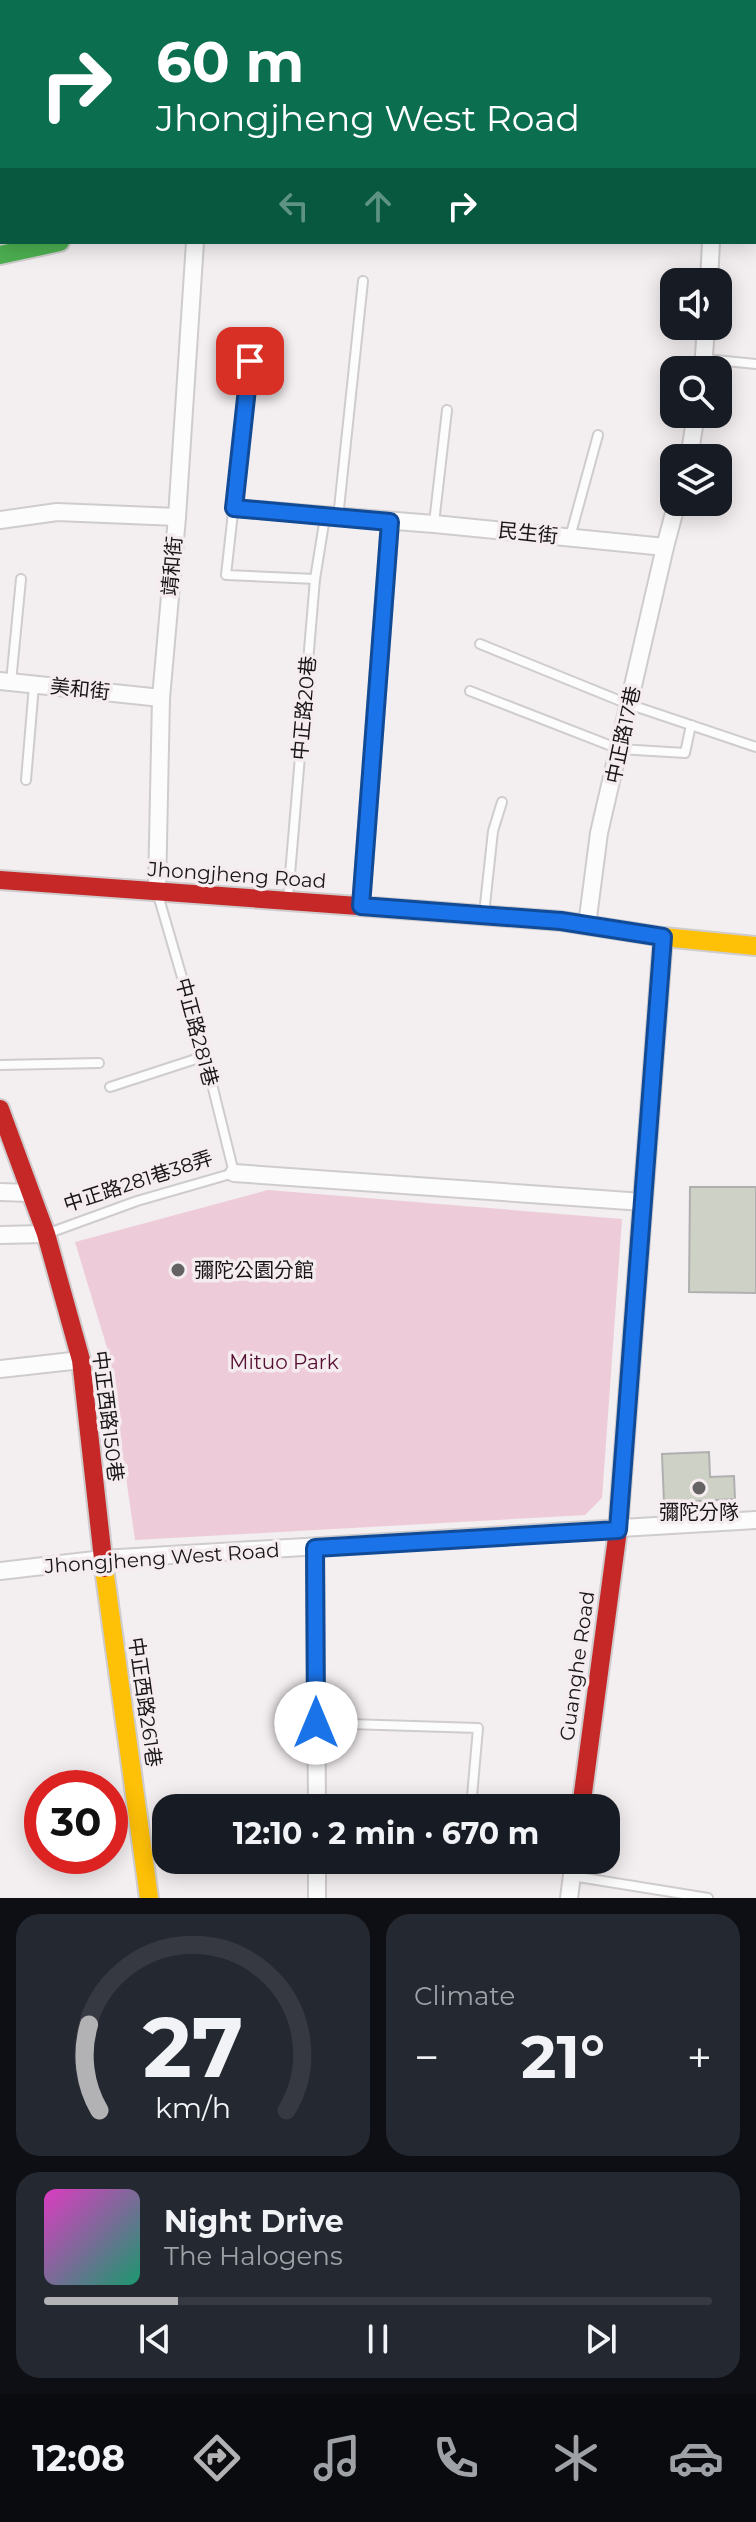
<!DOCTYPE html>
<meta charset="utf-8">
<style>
body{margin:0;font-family:Montserrat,"Noto Sans TC",sans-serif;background:#242831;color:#f1f3f6;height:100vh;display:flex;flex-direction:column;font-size:30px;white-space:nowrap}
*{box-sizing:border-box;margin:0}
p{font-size:26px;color:#9ea1a6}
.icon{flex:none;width:44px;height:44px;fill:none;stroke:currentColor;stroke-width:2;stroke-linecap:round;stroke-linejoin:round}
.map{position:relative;height:1898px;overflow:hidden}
.side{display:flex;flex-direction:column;gap:16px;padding:16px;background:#0d0f14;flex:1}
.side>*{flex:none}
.top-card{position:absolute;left:0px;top:0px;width:756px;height:244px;box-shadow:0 4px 20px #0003;background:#0b6e4f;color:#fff;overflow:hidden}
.controls{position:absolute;left:660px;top:268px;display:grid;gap:16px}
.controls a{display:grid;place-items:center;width:72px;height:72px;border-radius:16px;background:#171b24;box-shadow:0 4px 20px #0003;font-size:40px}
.speed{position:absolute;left:24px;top:1770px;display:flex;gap:16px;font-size:40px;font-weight:700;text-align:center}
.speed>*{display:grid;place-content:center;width:104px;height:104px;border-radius:50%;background:#171b24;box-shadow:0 4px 20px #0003;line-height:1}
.speed .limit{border:12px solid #d22;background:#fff;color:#111}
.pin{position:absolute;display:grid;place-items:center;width:68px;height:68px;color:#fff;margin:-34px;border-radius:16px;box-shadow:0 4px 12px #0006}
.me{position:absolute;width:88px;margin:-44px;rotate:0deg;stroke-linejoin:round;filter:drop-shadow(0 0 6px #0008)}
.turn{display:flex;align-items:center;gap:28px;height:168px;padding:0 24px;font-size:36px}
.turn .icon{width:104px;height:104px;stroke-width:2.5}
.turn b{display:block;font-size:56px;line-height:68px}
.lanes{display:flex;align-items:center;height:76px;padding:0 24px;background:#0003;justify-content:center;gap:40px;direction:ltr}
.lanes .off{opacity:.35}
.big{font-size:60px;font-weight:700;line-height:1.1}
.side .widget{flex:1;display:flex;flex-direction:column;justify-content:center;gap:12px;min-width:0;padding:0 28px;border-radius:24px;background:#242831}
.side .dial{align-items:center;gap:0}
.dial svg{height:208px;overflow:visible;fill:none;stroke:#363941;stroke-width:7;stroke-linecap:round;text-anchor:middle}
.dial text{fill:#f1f3f6;stroke:none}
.song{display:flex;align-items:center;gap:24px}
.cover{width:96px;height:96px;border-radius:12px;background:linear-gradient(135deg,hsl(310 70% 55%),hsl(160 70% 35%))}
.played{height:8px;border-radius:4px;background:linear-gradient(90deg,#b2b2b4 20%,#363941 20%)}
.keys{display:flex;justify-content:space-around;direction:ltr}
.heat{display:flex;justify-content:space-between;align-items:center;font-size:44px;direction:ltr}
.side .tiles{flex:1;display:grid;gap:16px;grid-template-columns:1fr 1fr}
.widget:last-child{grid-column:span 2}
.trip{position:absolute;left:152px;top:1794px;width:468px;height:80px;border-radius:24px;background:#171b24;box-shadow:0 4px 20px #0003;font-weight:700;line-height:80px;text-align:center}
.tabs{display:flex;height:128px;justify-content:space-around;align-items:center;background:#090b0e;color:#9ea1a6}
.tabs .icon{width:56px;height:56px}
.tabs .active{color:#b2b2b4}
.tabs b{font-size:36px;color:#f1f3f6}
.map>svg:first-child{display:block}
</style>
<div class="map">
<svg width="756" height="1898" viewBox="0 0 756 1898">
<rect width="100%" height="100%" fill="#f3eef0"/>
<polygon fill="#edcbd8" points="268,1190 622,1219 602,1498 585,1515 135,1540 108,1351 75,1242"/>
<g fill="#ced2c6" stroke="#b0afaf" stroke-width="2">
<polygon points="690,1187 756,1187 756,1293 689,1292"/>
<polygon points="709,1452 710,1477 734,1476 735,1499 664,1503 662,1454"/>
</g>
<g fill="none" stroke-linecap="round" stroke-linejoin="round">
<g stroke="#cfcccd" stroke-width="12">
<g id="lane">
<polyline points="705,359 756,364"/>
<polyline points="250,361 226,575 315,579"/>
<polyline points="338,518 363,281"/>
<polyline points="434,523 447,410"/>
<polyline points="570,537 598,435"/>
<polyline points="480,644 628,704 756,747"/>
<polyline points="11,682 21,579"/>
<polyline points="470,691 619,749 685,753 691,725"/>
<polyline points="26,780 34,685"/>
<polyline points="288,898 315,579 325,517"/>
<polyline points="484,914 493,831 502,802"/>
<polyline points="0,1065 99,1063"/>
<polyline points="110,1087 205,1056"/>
<polyline points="49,1233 137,1201 234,1173 205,1056 158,895"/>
<polyline points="316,1723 478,1728 471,1808"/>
<polyline points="572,1876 708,1898"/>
</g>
</g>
<g stroke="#cfcccd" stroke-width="20">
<g id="street">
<polyline points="709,282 711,242"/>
<polyline points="703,370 706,326"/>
<polyline points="689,458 696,414"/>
<polyline points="234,508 434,524 665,547"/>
<polyline points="0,520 57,512 177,517"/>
<polyline points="0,681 161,698"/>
<polyline points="157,891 161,698 177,517 195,242"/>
<polyline points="361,906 390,522"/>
<polyline points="587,925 599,833 665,547 677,502"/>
<polyline points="234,1173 643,1202"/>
<polyline points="0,1192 31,1193"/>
<polyline points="0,1235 46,1234"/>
<polyline points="0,1369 81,1360"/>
<polyline points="315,1548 317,1808"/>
<polyline points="0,1571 103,1559 756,1520"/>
<polyline points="317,1860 317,1898"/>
<polyline points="569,1898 574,1860"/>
</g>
</g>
<g stroke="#cfcccd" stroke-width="22">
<g id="fast">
<polyline points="0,255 60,242"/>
<polyline points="638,1266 663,937"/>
</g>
</g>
<g stroke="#cfcccd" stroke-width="22">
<g id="slow">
<polyline points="754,187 756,187"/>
<polyline points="441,912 561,921 663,937 756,946"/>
<polyline points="104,1568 149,1898"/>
</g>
</g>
<g stroke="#cfcccd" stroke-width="22">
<g id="jam">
<polyline points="754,149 756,149"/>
<polyline points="0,221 2,220"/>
<polyline points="0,880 441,912"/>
<polyline points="0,1109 46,1234 81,1360 104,1568"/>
<polyline points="581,1808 618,1530 638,1266"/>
</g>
</g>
<use href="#lane" stroke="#fdfcfd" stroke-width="8"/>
<use href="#street" stroke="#fdfcfd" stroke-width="16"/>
<use href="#fast" stroke="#4caf50" stroke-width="18"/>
<use href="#slow" stroke="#ffc107" stroke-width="18"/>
<use href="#jam" stroke="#c62828" stroke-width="18"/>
</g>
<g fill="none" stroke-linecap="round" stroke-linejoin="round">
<g stroke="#114b97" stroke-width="20">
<polyline id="route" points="250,361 234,508 390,522 361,906 561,921 663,937 618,1530 315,1548 316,1723"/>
</g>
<use href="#route" stroke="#1a73e8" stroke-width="14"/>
</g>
<g fill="#656263" stroke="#f5ecef" stroke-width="3">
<circle cx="178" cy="1270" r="8"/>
<circle cx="699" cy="1488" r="8"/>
</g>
<g text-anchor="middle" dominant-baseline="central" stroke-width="7" stroke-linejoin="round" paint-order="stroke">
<g font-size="20" fill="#191617" stroke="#f5ecef">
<text transform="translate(528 533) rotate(6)">民生街</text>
<text transform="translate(172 566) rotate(-85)">靖和街</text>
<text transform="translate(80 689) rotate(6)">美和街</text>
<text transform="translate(304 708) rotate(-85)">中正路20巷</text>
<text transform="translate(623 735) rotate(-78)">中正路17巷</text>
<text transform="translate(237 875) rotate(4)">Jhongjheng Road</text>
<text transform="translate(197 1032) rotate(75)">中正路281巷</text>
<text transform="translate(138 1181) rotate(-18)">中正路281巷38弄</text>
<text transform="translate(108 1416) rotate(83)">中正西路150巷</text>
<text transform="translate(162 1558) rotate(-4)">Jhongjheng West Road</text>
<text transform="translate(577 1666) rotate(-82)">Guanghe Road</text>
<text transform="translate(145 1702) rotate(82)">中正西路261巷</text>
</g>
<g font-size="20" fill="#191617" stroke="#f5ecef" text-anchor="start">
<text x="194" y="1270">彌陀公園分館</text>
<text x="699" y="1512" text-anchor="middle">彌陀分隊</text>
</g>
<g font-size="20" fill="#560e32" stroke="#f5ecef">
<text x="284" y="1362">Mituo Park</text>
</g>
</g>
</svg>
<div class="controls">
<a><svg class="icon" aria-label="sound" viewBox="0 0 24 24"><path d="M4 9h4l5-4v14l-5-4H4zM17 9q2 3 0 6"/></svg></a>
<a><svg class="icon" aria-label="search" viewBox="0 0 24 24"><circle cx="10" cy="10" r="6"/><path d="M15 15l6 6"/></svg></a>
<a><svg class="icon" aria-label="layers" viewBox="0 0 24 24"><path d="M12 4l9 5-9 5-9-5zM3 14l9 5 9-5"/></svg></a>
</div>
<div class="speed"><div class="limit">30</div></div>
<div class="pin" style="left:250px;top:361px;background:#d93025"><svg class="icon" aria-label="arrive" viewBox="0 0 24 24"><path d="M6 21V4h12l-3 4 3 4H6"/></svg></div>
<svg class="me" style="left:316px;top:1723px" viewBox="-20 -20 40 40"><circle r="19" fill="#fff"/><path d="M0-13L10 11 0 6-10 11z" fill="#1a73e8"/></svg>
<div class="trip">12:10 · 2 min · 670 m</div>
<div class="top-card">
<div class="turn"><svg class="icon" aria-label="right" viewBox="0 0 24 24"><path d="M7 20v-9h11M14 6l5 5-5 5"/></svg><div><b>60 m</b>Jhongjheng West Road</div></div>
<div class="lanes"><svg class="icon off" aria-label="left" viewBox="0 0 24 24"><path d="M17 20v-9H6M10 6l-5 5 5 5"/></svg><svg class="icon off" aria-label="ahead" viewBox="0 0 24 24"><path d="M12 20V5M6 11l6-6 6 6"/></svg><svg class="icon" aria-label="right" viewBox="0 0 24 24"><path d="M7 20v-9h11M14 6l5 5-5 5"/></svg></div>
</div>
</div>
<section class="side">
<div class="tiles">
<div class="widget dial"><svg viewBox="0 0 100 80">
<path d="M14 69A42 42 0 1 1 86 69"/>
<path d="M14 69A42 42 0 0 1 10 36" stroke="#b2b2b4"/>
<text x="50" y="56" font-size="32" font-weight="700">27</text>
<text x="50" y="72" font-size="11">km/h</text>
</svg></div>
<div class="widget"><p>Climate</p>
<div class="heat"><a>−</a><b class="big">21°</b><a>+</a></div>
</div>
<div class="widget">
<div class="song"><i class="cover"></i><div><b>Night Drive</b><p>The Halogens</p></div></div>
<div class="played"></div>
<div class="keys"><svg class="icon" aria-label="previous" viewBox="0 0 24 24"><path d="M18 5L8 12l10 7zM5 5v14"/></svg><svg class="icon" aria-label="pause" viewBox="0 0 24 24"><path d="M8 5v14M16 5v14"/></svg><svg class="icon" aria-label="next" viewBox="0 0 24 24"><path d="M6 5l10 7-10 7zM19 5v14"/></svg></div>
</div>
</div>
</section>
<nav class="tabs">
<b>12:08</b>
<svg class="icon active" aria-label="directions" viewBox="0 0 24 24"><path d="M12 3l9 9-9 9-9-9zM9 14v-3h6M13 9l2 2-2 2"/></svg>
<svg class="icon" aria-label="music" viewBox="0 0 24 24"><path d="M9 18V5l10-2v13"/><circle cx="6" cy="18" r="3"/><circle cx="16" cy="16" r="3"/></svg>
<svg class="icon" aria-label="phone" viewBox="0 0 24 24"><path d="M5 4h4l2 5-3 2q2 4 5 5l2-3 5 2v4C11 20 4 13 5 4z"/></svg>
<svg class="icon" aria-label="climate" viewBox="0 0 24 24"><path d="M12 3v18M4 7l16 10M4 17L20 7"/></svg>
<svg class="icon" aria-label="car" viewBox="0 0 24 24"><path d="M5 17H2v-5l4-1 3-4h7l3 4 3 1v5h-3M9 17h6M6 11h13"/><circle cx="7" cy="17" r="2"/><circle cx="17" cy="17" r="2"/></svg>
</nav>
